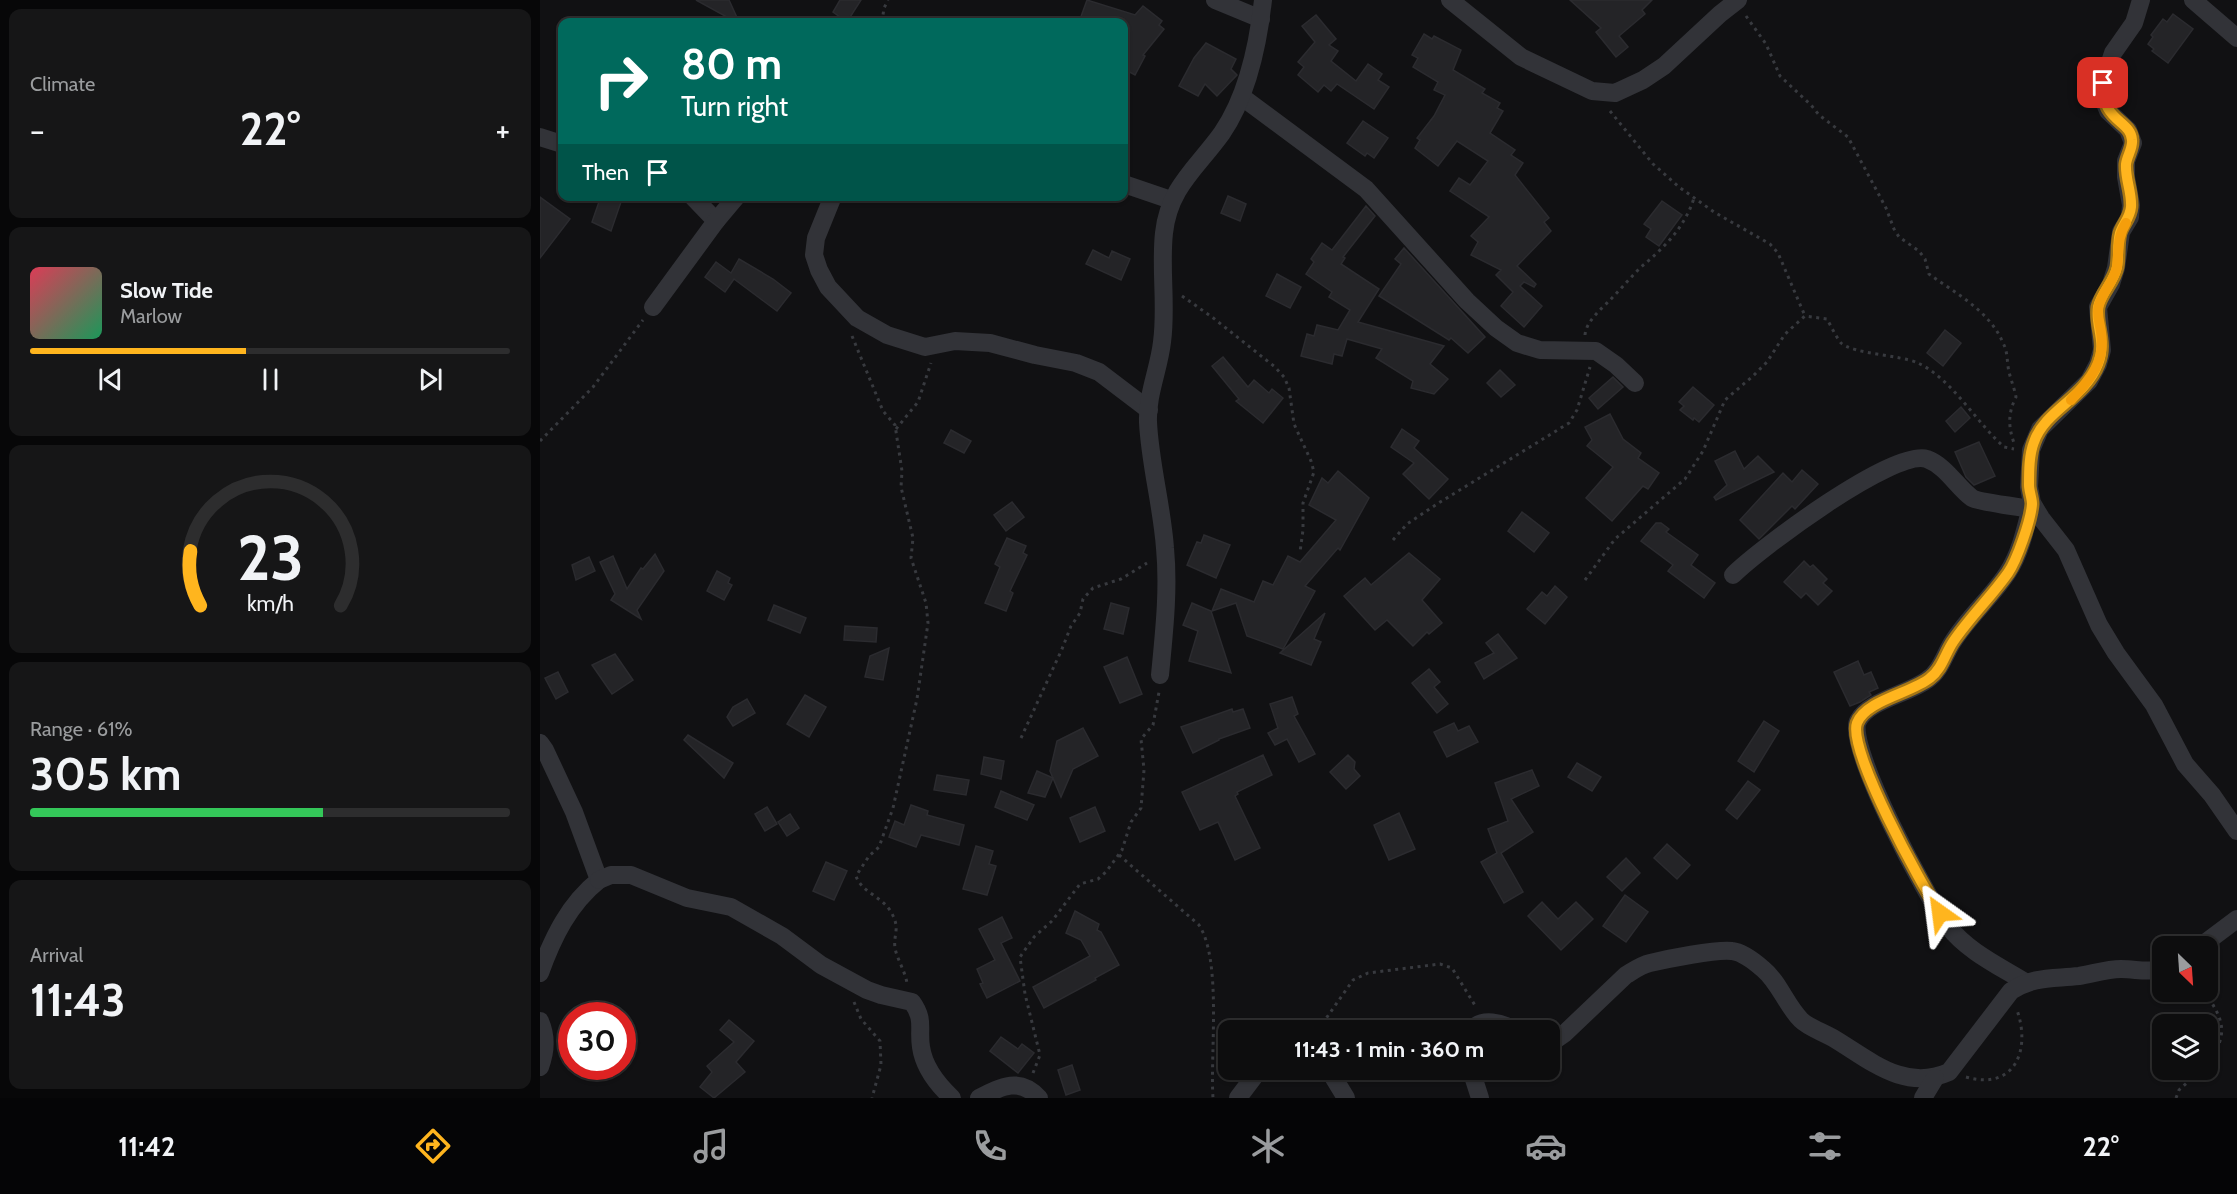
<!DOCTYPE html>
<meta charset="utf-8">
<style>
body{margin:0;font-family:Cabin,sans-serif;background:#161617;color:#f1f3f6;height:100vh;display:flex;flex-direction:column;font-size:22px;white-space:nowrap}
*{box-sizing:border-box;margin:0}
p{font-size:20px;color:#9a9c9e}
.icon{flex:none;width:33px;height:33px;fill:none;stroke:currentColor;stroke-width:2;stroke-linecap:round;stroke-linejoin:round}
.map{position:relative;flex:1;overflow:hidden}
.sheet{display:flex;flex-direction:column;gap:9px;padding:9px;background:#070708;width:540px}
.sheet>*{flex:none}
.banner{position:absolute;left:18px;top:18px;width:570px;height:183px;border-radius:12px;box-shadow:0 2px 4px #0004,0 0 0 2px #2d2d2e;background:#00695c;color:#fff;overflow:hidden}
.needle{width:39px;rotate:155deg}
.fabs{position:absolute;left:1612px;top:936px;display:grid;gap:12px}
.fabs a{display:grid;place-items:center;width:66px;height:66px;border-radius:12px;background:#0d0d0e;box-shadow:0 2px 4px #0004,0 0 0 2px #2d2d2e;font-size:30px}
.speed{position:absolute;left:18px;top:1002px;display:flex;gap:12px;font-size:30px;font-weight:700;text-align:center}
.speed>*{display:grid;place-content:center;width:78px;height:78px;border-radius:50%;background:#0d0d0e;box-shadow:0 2px 4px #0004,0 0 0 2px #2d2d2e;line-height:1}
.speed .limit{border:9px solid #d22;background:#fff;color:#111}
.pin{position:absolute;display:grid;place-items:center;width:51px;height:51px;color:#fff;margin:-26px;border-radius:12px;box-shadow:0 3px 9px #0006}
.me{position:absolute;width:66px;margin:-33px;rotate:329deg;stroke-linejoin:round;filter:drop-shadow(0 0 4px #0008)}
.turn{display:flex;align-items:center;gap:21px;height:126px;padding:0 24px;font-size:27px}
.turn .icon{width:78px;height:78px;stroke-width:2.5}
.turn b{display:block;font-size:42px;line-height:51px}
.then{display:flex;align-items:center;height:57px;padding:0 24px;background:#0003;gap:12px;font-size:22px}
.big{font-size:45px;font-weight:700;line-height:1.1}
.sheet .widget{flex:1;display:flex;flex-direction:column;justify-content:center;gap:9px;min-width:0;padding:0 21px;border-radius:12px;background:#161617}
.sheet .dial{align-items:center;gap:0}
.dial svg{height:156px;overflow:visible;fill:none;stroke:#2d2d2e;stroke-width:7;stroke-linecap:round;text-anchor:middle}
.dial text{fill:#f1f3f6;stroke:none}
.song{display:flex;align-items:center;gap:18px}
.cover{width:72px;height:72px;border-radius:9px;background:linear-gradient(135deg,hsl(350 70% 55%),hsl(150 70% 35%))}
.played{height:6px;border-radius:3px;background:linear-gradient(90deg,#ffb51e 45%,#2d2d2e 45%)}
.keys{display:flex;justify-content:space-around;direction:ltr}
.heat{display:flex;justify-content:space-between;align-items:center;font-size:33px;direction:ltr}
.charge{height:9px;border-radius:4px;background:linear-gradient(90deg,#34c759 61%,#2d2d2e 0)}
.trip{position:absolute;left:678px;top:1020px;width:342px;height:60px;border-radius:12px;background:#0d0d0e;box-shadow:0 2px 4px #0004,0 0 0 2px #2d2d2e;font-weight:700;line-height:60px;text-align:center}
.dock{display:flex;height:96px;justify-content:space-around;align-items:center;background:#050506;color:#9a9c9e}
.dock .icon{width:42px;height:42px}
.dock .selected{color:#ffb51e}
.dock b{font-size:27px;color:#f1f3f6}
main{display:flex;flex:1;min-height:0}
.map>svg:first-child{display:block}
</style>
<main>
<section class="sheet">
<div class="widget"><p>Climate</p>
<div class="heat"><a>−</a><b class="big">22°</b><a>+</a></div>
</div>
<div class="widget">
<div class="song"><i class="cover"></i><div><b>Slow Tide</b><p>Marlow</p></div></div>
<div class="played"></div>
<div class="keys"><svg class="icon" aria-label="previous" viewBox="0 0 24 24"><path d="M18 5L8 12l10 7zM5 5v14"/></svg><svg class="icon" aria-label="pause" viewBox="0 0 24 24"><path d="M8 5v14M16 5v14"/></svg><svg class="icon" aria-label="next" viewBox="0 0 24 24"><path d="M6 5l10 7-10 7zM19 5v14"/></svg></div>
</div>
<div class="widget dial"><svg viewBox="0 0 100 80">
<path d="M14 69A42 42 0 1 1 86 69"/>
<path d="M14 69A42 42 0 0 1 9 41" stroke="#ffb51e"/>
<text x="50" y="56" font-size="32" font-weight="700">23</text>
<text x="50" y="72" font-size="11">km/h</text>
</svg></div>
<div class="widget"><p>Range · 61%</p><b class="big">305 km</b><div class="charge"></div></div>
<div class="widget"><p>Arrival</p><b class="big">11:43</b></div>
</section>
<div class="map">
<svg width="1697" height="1098" viewBox="0 0 1697 1098">
<rect width="100%" height="100%" fill="#111113"/>
<g fill="#242427" stroke="#2b2b2f" stroke-width="1.5">
<polygon points="156,0 189,0 199,22 196,22"/>
<polygon points="300,0 321,0 307,22 293,12"/>
<polygon points="547,0 595,15 603,6 622,21 619,25 624,29 603,55 605,56 595,75 584,69 584,22 539,22"/>
<polygon points="1030,0 1112,0 1102,10 1105,14 1079,36 1088,47 1076,57 1056,32 1061,28"/>
<polygon points="1633,14 1653,29 1628,63 1612,51 1614,49 1608,44 1613,37 1611,35 1623,19 1627,22"/>
<polygon points="776,15 796,39 789,45 798,51 791,61 816,81 828,64 842,74 838,80 849,87 834,109 797,84 791,91 784,85 778,92 758,75 764,67 758,62 775,42 762,26"/>
<polygon points="884,34 892,39 894,36 921,50 913,70 945,89 942,93 960,103 957,108 963,111 950,133 975,150 971,155 983,163 975,175 1009,218 1004,222 1011,231 977,266 996,284 994,287 984,282 980,286 1002,306 984,327 961,306 973,292 956,275 961,270 931,255 938,242 931,236 949,217 910,191 919,178 930,185 948,161 917,141 898,166 875,148 880,140 877,138 894,116 905,95 894,90 898,82 873,67 878,58 872,55"/>
<polygon points="666,43 696,59 691,69 697,75 677,96 665,84 658,96 639,86 654,58"/>
<polygon points="823,121 848,138 834,158 827,153 825,156 807,143"/>
<polygon points="61,196 83,196 71,231 52,222"/>
<polygon points="688,196 706,204 700,221 681,213"/>
<polygon points="0,197 30,219 0,258"/>
<polygon points="1122,201 1142,215 1119,246 1106,237 1111,229 1104,224"/>
<polygon points="826,206 835,216 803,257 805,258 801,264 839,289 818,322 904,346 890,364 908,379 894,394 871,388 873,381 836,358 842,349 807,339 802,356 794,354 792,364 761,356 767,334 774,336 777,325 798,330 810,310 789,297 792,292 766,274 774,262 771,259 782,243 792,250"/>
<polygon points="864,248 945,337 928,353 911,338 909,340 839,296 861,264 855,259"/>
<polygon points="553,250 569,258 572,251 590,259 581,280 546,264"/>
<polygon points="199,259 233,279 251,293 237,311 194,279 185,292 165,277 176,262 191,273"/>
<polygon points="737,274 761,287 750,308 726,296"/>
<polygon points="1405,330 1421,343 1403,366 1387,353"/>
<polygon points="683,357 708,387 714,380 729,393 732,389 743,398 723,423 696,401 699,399 672,366"/>
<polygon points="960,370 975,385 961,397 947,383"/>
<polygon points="1073,377 1083,387 1058,409 1049,398"/>
<polygon points="1153,387 1174,405 1159,422 1154,418 1153,420 1140,410 1144,406 1139,402"/>
<polygon points="1421,407 1430,418 1415,432 1406,421"/>
<polygon points="1070,414 1083,439 1101,453 1098,458 1119,473 1108,489 1103,486 1072,521 1046,498 1073,467 1047,446 1052,440 1045,427"/>
<polygon points="862,429 879,441 874,448 908,479 889,499 863,474 874,463 851,447"/>
<polygon points="411,430 431,441 424,453 404,443"/>
<polygon points="1439,442 1455,476 1434,485 1426,477 1415,452"/>
<polygon points="1195,451 1204,469 1218,456 1234,472 1176,500 1174,497 1187,485 1175,461"/>
<polygon points="1262,470 1278,484 1255,509 1252,506 1219,539 1200,520 1243,473 1252,482"/>
<polygon points="798,471 829,498 800,550 798,548 765,586 775,591 743,649 707,636 696,603 672,611 681,589 714,602 723,581 733,585 748,556 760,562 796,520 769,505 782,478 788,483"/>
<polygon points="472,502 484,517 466,531 454,515"/>
<polygon points="982,512 1009,533 994,552 968,531"/>
<polygon points="1116,523 1121,523 1129,529 1126,532 1158,555 1151,565 1175,583 1164,598 1128,571 1133,565 1101,541"/>
<polygon points="664,535 690,545 676,578 647,565 657,542 661,543"/>
<polygon points="467,538 486,546 483,553 487,555 470,591 473,593 466,611 445,603 460,567 455,564"/>
<polygon points="869,553 900,579 882,600 902,623 889,634 887,632 873,646 847,620 835,630 804,596 825,578 831,585"/>
<polygon points="115,554 124,571 97,610 101,619 71,600 75,594 60,562 73,556 87,589 101,568 103,569"/>
<polygon points="49,557 55,571 36,580 32,565"/>
<polygon points="1264,561 1270,567 1273,565 1287,579 1283,583 1292,591 1278,605 1266,593 1261,598 1244,582"/>
<polygon points="177,571 190,578 188,583 192,585 184,600 167,591"/>
<polygon points="1015,586 1027,597 1005,624 987,609 1002,592 1007,596"/>
<polygon points="571,603 589,608 583,634 564,629"/>
<polygon points="652,603 671,611 691,673 649,661 658,631 643,625"/>
<polygon points="234,605 266,618 260,633 228,620"/>
<polygon points="785,613 774,639 781,642 771,665 740,653"/>
<polygon points="305,626 337,628 336,642 304,640"/>
<polygon points="958,634 977,658 944,679 935,663 954,653 946,643"/>
<polygon points="349,648 343,680 325,677 330,656"/>
<polygon points="75,654 93,680 72,694 52,665"/>
<polygon points="587,657 602,694 580,703 564,667"/>
<polygon points="1318,661 1324,675 1331,672 1338,688 1329,692 1331,695 1320,702 1310,706 1294,672"/>
<polygon points="889,669 900,682 894,687 908,704 897,713 872,683"/>
<polygon points="18,672 28,692 16,699 5,678"/>
<polygon points="265,695 286,707 269,737 247,724"/>
<polygon points="752,697 758,714 754,716 775,754 759,762 747,739 735,745 728,733 738,728 730,704"/>
<polygon points="207,699 215,713 193,726 187,717 193,707"/>
<polygon points="692,709 693,712 703,709 710,728 679,739 679,740 653,753 641,727"/>
<polygon points="1224,721 1239,731 1214,772 1198,761"/>
<polygon points="914,723 918,731 929,726 938,742 907,757 894,732"/>
<polygon points="543,728 558,756 533,769 521,797 510,771 517,741"/>
<polygon points="148,735 193,763 184,778 144,740"/>
<polygon points="723,755 732,775 697,792 698,794 695,796 720,848 695,860 678,822 660,830 642,792"/>
<polygon points="808,755 815,762 814,769 820,776 806,789 790,772"/>
<polygon points="444,757 464,761 461,779 441,774"/>
<polygon points="1037,763 1061,777 1052,791 1028,777"/>
<polygon points="992,770 999,786 971,799 993,832 961,853 983,892 964,903 941,862 957,853 948,829 968,821 955,783"/>
<polygon points="497,771 513,778 505,797 488,793"/>
<polygon points="397,775 429,780 426,795 394,790"/>
<polygon points="1208,781 1220,790 1197,819 1186,810"/>
<polygon points="461,791 494,805 487,820 455,807"/>
<polygon points="371,805 388,811 387,815 424,825 419,845 381,835 376,847 349,837 355,821 364,825"/>
<polygon points="227,807 237,824 225,831 215,814"/>
<polygon points="555,807 565,831 540,842 530,818"/>
<polygon points="859,813 875,849 849,860 834,825"/>
<polygon points="250,814 259,828 247,836 238,822"/>
<polygon points="1127,844 1150,865 1137,879 1114,858"/>
<polygon points="436,846 453,851 449,864 456,866 447,895 423,889"/>
<polygon points="1086,858 1100,873 1082,891 1067,877"/>
<polygon points="286,862 307,871 294,900 273,891"/>
<polygon points="1085,895 1108,912 1086,942 1063,926"/>
<polygon points="1002,902 1018,919 1036,902 1053,919 1021,950 988,916"/>
<polygon points="535,911 559,924 557,930 561,932 579,965 555,978 556,980 504,1008 493,987 550,956 541,940 526,933"/>
<polygon points="462,917 472,938 461,943 480,981 447,998 440,984 443,983 437,969 455,960 439,929"/>
<polygon points="189,1020 214,1041 196,1062 205,1072 174,1098 160,1087 172,1072 167,1066 194,1042 180,1030"/>
<polygon points="461,1037 478,1049 482,1044 494,1053 478,1073 450,1051"/>
<polygon points="532,1065 540,1090 526,1095 518,1070"/>
</g>
<g fill="none" stroke-linecap="round" stroke-linejoin="round">
<g stroke="#383a3f" stroke-width="3" stroke-dasharray="3 4.5" stroke-linecap="butt">
<path d="M1206 16 1226 44 1240 76 1271 105 1279 115 1308 137 1346 208 1354 229 1359 237 1379 251 1385 259 1389 274C1415 293 1450 311 1463 343 1467 350 1467 358 1468 366 1469 376 1474 386 1476 397 1468 413 1468 426 1474 443"/>
<polyline points="342,22 344,8 348,0"/>
<polyline points="1070,111 1113,164 1139,187 1174,212 1230,244 1238,253 1265,316"/>
<polyline points="642,296 672,317 735,367 744,377 749,388 754,424 771,461 774,472 763,503 763,530 760,552"/>
<path d="M1045 335C1046 322 1060 310 1069 301 1080 290 1090 278 1101 267 1124 248 1145 227 1154 198"/>
<path d="M312 336 343 411 355 425 362 471 361 487 373 538 371 558 386 603 388 623 377 699 353 808 339 847 329 856 316 876C321 892 343 897 351 912 361 929 353 934 355 948 357 959 365 971 367 983"/>
<polyline points="356,429 378,402 391,363"/>
<polyline points="0,441 53,387 103,320"/>
<polyline points="853,540 867,524 897,504 1029,423 1037,410 1050,367"/>
<path d="M1045 580 1075 539 1145 479 1163 451 1185 400 1213 376 1227 362 1245 334 1265 316 1287 319C1291 326 1296 337 1301 343 1313 354 1360 355 1378 363 1412 379 1436 422 1464 447L1474 449"/>
<polyline points="481,738 522,649 531,626 540,613 543,599 553,588 581,579 607,563"/>
<path d="M579 855 659 925C682 960 670 1054 673 1098"/>
<path d="M1664 992C1683 1017 1690 1035 1668 1061"/>
<polyline points="314,1002 321,1019 340,1041 341,1065 332,1098"/>
<polyline points="778,1030 813,980 828,973 900,964 912,968 936,1007"/>
<polyline points="493,1073 500,1055 485,994 480,957 494,937 512,921 540,884 558,879 566,872 582,850 591,822 601,808 604,770 601,739 613,725 619,692"/>
<path d="M1426 1077C1475 1091 1491 1050 1477 1010"/>
<polyline points="1636,1098 1639,1090 1661,1070"/>
</g>
<g stroke="#323338" stroke-width="18">
<polyline points="675,0 721,19"/>
<polyline points="910,0 981,57 1052,91 1075,93 1103,80 1124,66 1180,14 1198,0"/>
<polyline points="1601,0 1594,23 1573,53 1563,83 1562,96 1568,111 1588,130 1593,143 1586,161 1586,177 1591,205 1590,217 1581,232 1576,268 1571,284 1558,307 1562,350 1558,364 1549,381 1500,429 1491,450 1489,487 1492,503 1501,518 1526,550 1559,625 1576,653 1614,705 1645,764 1672,795 1697,831"/>
<polyline points="1653,0 1697,38"/>
<polyline points="702,97 826,189 927,301 956,328 977,343 1000,350 1056,351 1076,365 1095,383"/>
<polyline points="0,137 22,144"/>
<polyline points="584,184 631,200"/>
<polyline points="152,196 176,221"/>
<polyline points="293,196 276,238 274,255 279,270 288,287 317,318 347,335 385,347 415,341 450,343 495,355 536,363 559,372 609,410"/>
<polyline points="113,307 176,221 197,196"/>
<path d="M1193 575C1219 549 1354 448 1387 459 1406 466 1417 487 1432 498 1438 502 1480 507 1491 509"/>
<path d="M620 675C624 633 629 590 625 548 622 506 610 464 608 422 607 394 619 369 622 342 627 306 620 269 624 233 629 187 657 168 682 133 708 95 718 45 723 0"/>
<path d="M0 743 5 750 34 812 59 880C29 904 13 937 0 973"/>
<path d="M59 880 71 875H91L147 898 191 907 242 936 281 965 327 990 341 995 372 1002C385 1020 378 1028 381 1047 384 1068 397 1084 412 1098"/>
<polyline points="1661,946 1697,919"/>
<path d="M1485 982C1459 966 1427 951 1408 926 1389 902 1305 745 1318 721 1329 700 1368 694 1387 680 1400 672 1404 656 1412 643 1428 617 1452 597 1468 572 1481 552 1486 526 1492 503"/>
<path d="M0 1021C7 1037 6 1051 0 1067"/>
<path d="M931 1030C942 1017 962 1023 975 1030"/>
<path d="M1010 1042 1014 1041 1024 1034 1086 975C1093 971 1101 965 1110 963 1127 959 1176 949 1192 951 1202 952 1215 962 1223 969 1239 982 1246 1005 1261 1020 1269 1028 1283 1032 1293 1038 1330 1060 1364 1092 1409 1072L1471 991C1494 976 1512 979 1539 976 1552 974 1567 969 1581 969 1596 969 1608 973 1623 969"/>
<polyline points="789,1070 806,1098"/>
<polyline points="931,1070 940,1098"/>
<path d="M439 1098C462 1086 480 1077 499 1098"/>
<polyline points="698,1098 719,1070"/>
<polyline points="1383,1098 1395,1078"/>
</g>
</g>
<g fill="none" stroke-linecap="round" stroke-linejoin="round">
<g stroke="#a67614" stroke-width="15">
<path id="route" d="M1400 913C1382 886 1307 750 1317 723 1326 700 1372 693 1390 678 1402 669 1405 654 1413 642 1430 617 1451 597 1468 573 1477 560 1491 520 1492 504 1492 498 1489 491 1489 485 1489 471 1489 455 1494 442 1505 410 1545 398 1558 364 1567 342 1555 326 1558 307 1561 293 1574 282 1577 267 1579 256 1577 244 1580 233 1583 224 1590 218 1591 207 1592 192 1585 179 1586 164 1587 156 1593 148 1592 140 1591 120 1561 122 1563 83"/>
</g>
<use href="#route" stroke="#ffb51e" stroke-width="10"/>
<path stroke="#f59e0b" stroke-width="10" d="M1531 400C1550 380 1566 361 1561 332 1560 323 1556 313 1559 305 1563 291 1574 281 1577 267 1579 251 1577 237 1586 223"/>
</g>
</svg>
<div class="fabs">
<a><svg class="needle" viewBox="-14 -14 28 28"><path d="M0-13l5 13h-10z" fill="#e53935"/><path d="M0 13l5-13h-10z" fill="#9a9c9e"/></svg></a>
<a><svg class="icon" aria-label="layers" viewBox="0 0 24 24"><path d="M12 4l9 5-9 5-9-5zM3 14l9 5 9-5"/></svg></a>
</div>
<div class="speed"><div class="limit">30</div></div>
<div class="pin" style="left:1563px;top:83px;background:#d93025"><svg class="icon" aria-label="arrive" viewBox="0 0 24 24"><path d="M6 21V4h12l-3 4 3 4H6"/></svg></div>
<svg class="me" style="left:1400px;top:913px" viewBox="-20 -20 40 40"><path d="M0-17L14 15 0 8-14 15z" fill="#ffb51e" stroke="#fff" stroke-width="4"/></svg>
<div class="trip">11:43 · 1 min · 360 m</div>
<div class="banner">
<div class="turn"><svg class="icon" aria-label="right" viewBox="0 0 24 24"><path d="M7 20v-9h11M14 6l5 5-5 5"/></svg><div><b>80 m</b>Turn right</div></div>
<div class="then">Then<svg class="icon" aria-label="arrive" viewBox="0 0 24 24"><path d="M6 21V4h12l-3 4 3 4H6"/></svg></div>
</div>
</div>
</main>
<nav class="dock">
<b>11:42</b>
<svg class="icon selected" aria-label="directions" viewBox="0 0 24 24"><path d="M12 3l9 9-9 9-9-9zM9 14v-3h6M13 9l2 2-2 2"/></svg>
<svg class="icon" aria-label="music" viewBox="0 0 24 24"><path d="M9 18V5l10-2v13"/><circle cx="6" cy="18" r="3"/><circle cx="16" cy="16" r="3"/></svg>
<svg class="icon" aria-label="phone" viewBox="0 0 24 24"><path d="M5 4h4l2 5-3 2q2 4 5 5l2-3 5 2v4C11 20 4 13 5 4z"/></svg>
<svg class="icon" aria-label="climate" viewBox="0 0 24 24"><path d="M12 3v18M4 7l16 10M4 17L20 7"/></svg>
<svg class="icon" aria-label="car" viewBox="0 0 24 24"><path d="M5 17H2v-5l4-1 3-4h7l3 4 3 1v5h-3M9 17h6M6 11h13"/><circle cx="7" cy="17" r="2"/><circle cx="17" cy="17" r="2"/></svg>
<svg class="icon" aria-label="filters" viewBox="0 0 24 24"><path d="M4 7h16M4 17h16"/><circle cx="9" cy="7" r="2"/><circle cx="15" cy="17" r="2"/></svg>
<b>22°</b>
</nav>
